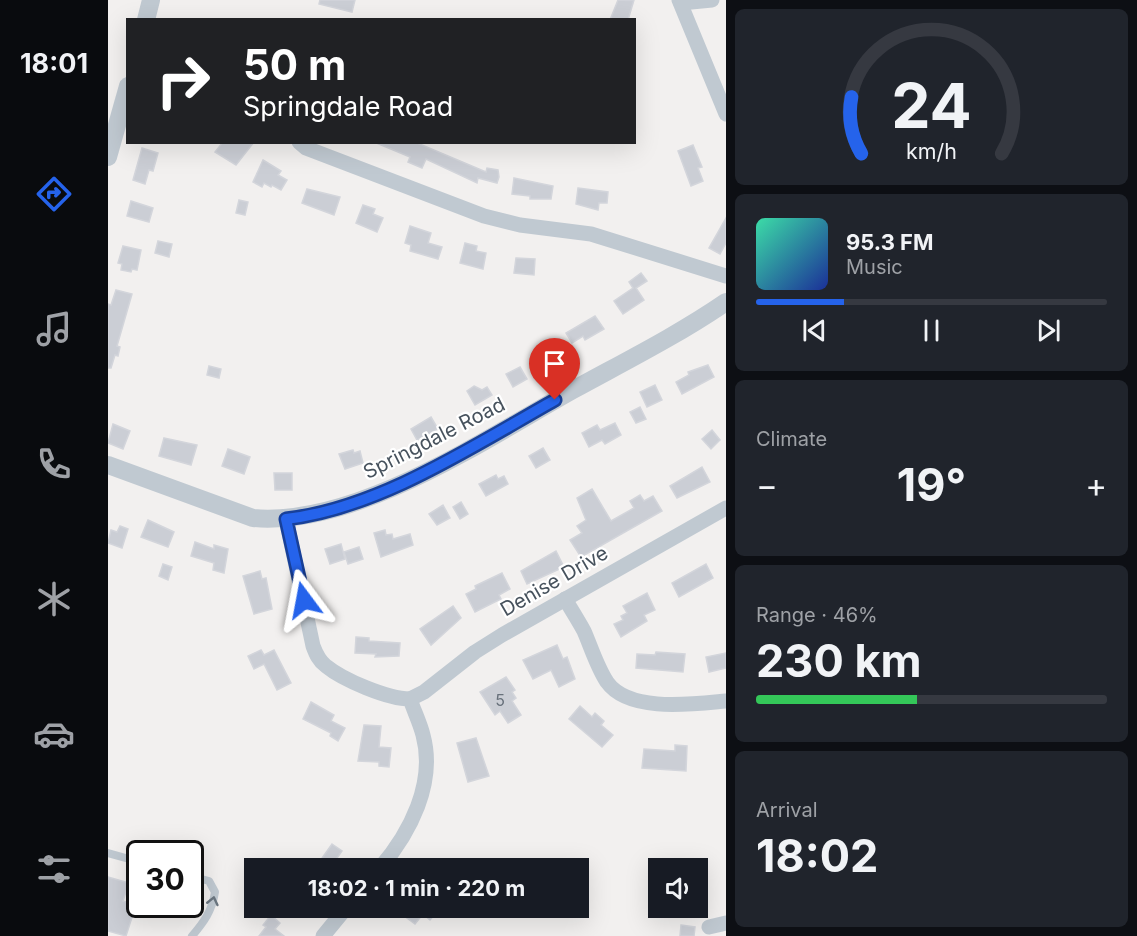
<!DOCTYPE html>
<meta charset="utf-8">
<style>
body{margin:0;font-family:Inter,sans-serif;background:#20242c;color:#f1f3f6;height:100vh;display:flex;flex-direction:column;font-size:22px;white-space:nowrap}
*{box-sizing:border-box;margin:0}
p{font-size:20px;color:#9ea1a6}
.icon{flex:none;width:33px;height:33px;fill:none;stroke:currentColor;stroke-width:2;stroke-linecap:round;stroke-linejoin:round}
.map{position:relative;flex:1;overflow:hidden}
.panel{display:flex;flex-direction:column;gap:9px;padding:9px;background:#0d0f14;width:411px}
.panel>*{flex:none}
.guide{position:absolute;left:18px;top:18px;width:510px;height:126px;border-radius:0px;box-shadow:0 6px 24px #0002;background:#202124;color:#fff;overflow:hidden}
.buttons{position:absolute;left:540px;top:858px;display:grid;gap:12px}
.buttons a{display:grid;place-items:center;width:60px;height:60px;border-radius:0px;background:#171b24;box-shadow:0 6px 24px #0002;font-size:30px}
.speed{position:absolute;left:18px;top:840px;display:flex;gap:12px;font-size:30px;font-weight:700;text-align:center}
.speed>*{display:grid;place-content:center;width:78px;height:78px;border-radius:50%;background:#171b24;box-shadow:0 6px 24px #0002;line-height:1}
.speed .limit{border:3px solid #111;border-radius:9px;background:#fff;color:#111}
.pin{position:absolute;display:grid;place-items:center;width:51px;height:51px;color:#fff;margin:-62px -26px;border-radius:50% 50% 50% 0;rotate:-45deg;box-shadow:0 0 6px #0007}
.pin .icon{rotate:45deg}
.me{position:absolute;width:66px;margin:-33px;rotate:347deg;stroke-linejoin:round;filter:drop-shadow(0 0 4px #0008)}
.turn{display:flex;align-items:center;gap:21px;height:126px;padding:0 18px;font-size:27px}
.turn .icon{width:78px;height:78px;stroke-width:2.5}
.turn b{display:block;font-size:42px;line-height:51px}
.big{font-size:45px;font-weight:700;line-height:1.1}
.panel .tile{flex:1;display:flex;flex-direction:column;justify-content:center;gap:9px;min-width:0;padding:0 21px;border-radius:9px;background:#20242c}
.panel .dial{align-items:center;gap:0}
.dial svg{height:156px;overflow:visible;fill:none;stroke:#363941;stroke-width:7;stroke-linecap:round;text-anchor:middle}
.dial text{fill:#f1f3f6;stroke:none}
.song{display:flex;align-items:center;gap:18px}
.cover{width:72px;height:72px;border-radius:9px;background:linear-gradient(135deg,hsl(160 70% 55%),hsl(230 70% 35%))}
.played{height:6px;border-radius:3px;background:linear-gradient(90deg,#2563eb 25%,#363941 25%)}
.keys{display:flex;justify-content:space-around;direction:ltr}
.heat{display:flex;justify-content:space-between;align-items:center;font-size:33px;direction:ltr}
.charge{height:9px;border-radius:4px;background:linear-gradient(90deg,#34c759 46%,#363941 0)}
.trip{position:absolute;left:136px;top:858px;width:345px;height:60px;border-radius:0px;background:#171b24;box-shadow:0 6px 24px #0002;font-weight:700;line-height:60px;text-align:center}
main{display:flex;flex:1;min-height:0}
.tab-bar{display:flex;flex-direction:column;width:108px;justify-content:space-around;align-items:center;background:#090b0e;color:#9ea1a6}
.tab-bar .icon{width:42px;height:42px}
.tab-bar .active{color:#2563eb}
.tab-bar b{font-size:27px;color:#f1f3f6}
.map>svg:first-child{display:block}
</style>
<main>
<nav class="tab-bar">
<b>18:01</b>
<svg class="icon active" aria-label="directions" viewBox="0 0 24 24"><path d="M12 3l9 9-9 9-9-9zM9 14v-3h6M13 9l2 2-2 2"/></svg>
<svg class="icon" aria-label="music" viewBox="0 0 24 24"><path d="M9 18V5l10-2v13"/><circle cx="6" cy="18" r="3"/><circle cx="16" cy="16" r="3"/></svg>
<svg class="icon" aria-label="phone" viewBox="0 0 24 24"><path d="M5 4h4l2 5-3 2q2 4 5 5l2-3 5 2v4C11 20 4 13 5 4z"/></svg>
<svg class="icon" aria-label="climate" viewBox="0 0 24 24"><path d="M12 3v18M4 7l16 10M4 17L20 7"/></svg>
<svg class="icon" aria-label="car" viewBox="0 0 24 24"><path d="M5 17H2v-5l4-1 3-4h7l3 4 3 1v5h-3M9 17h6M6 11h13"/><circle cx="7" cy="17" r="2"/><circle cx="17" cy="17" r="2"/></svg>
<svg class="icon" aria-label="filters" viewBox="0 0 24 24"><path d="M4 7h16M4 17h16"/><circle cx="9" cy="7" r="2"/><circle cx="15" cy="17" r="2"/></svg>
</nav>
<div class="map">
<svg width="618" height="936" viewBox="0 0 618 936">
<rect width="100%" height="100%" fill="#f2f0ef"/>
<g fill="#cbced5" stroke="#d3d5db" stroke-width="1.5">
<polygon points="212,0 247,0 244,12 211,4"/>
<polygon points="510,0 526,0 520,20 502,20"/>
<polygon points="115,142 146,142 128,165 107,152"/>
<polygon points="266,142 307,142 378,172 379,168 390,170 391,177 389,183 370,178 369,183 318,159 314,168 300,162 302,157"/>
<polygon points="585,145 594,167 590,168 595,181 583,186 570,151"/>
<polygon points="34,148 50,153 45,171 41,170 37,184 25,180"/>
<polygon points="155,160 173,171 170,175 179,180 173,190 164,185 163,187 156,183 154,187 145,182"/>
<polygon points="406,178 445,186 443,199 422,199 422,196 404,194"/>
<polygon points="470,188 500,192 499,203 491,203 490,210 468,204"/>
<polygon points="199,189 232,197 226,215 194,203"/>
<polygon points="131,200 140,202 137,215 128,213"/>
<polygon points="23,201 45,208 41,222 19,216"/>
<polygon points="255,205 267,209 265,214 275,218 269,232 248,223"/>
<polygon points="618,218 618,243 612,254 601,248"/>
<polygon points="302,226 323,233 320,243 334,247 330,259 302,251 303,245 297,243"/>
<polygon points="50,241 64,244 61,257 47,253"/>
<polygon points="357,243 369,246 368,251 378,253 375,269 352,263"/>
<polygon points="15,246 33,250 29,270 24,269 23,272 13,270 14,264 10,263"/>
<polygon points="408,258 427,259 426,275 406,273"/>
<polygon points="533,273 539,281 528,288 536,300 515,314 506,301 525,288 521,282"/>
<polygon points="8,290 24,294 9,346 12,347 10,356 7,355 3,368 0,368 0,304 3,305"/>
<polygon points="487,316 496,329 477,340 475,336 464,343 458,333"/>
<polygon points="600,365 606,377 574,394 568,382 581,375 580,372"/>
<polygon points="101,366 113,369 111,378 99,375"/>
<polygon points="412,367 419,379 405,387 398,374"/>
<polygon points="547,385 554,400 539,407 532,392"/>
<polygon points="366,386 374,390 379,387 384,395 367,405 359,391"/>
<polygon points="532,407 538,419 528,423 522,412"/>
<polygon points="323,417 330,429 309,440 303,429"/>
<polygon points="507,423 513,435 497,444 494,440 481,447 474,433 489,425 492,430"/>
<polygon points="5,424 22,431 15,449 0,443"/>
<polygon points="604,430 612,440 603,449 594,439"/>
<polygon points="56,438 89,445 83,465 51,456"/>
<polygon points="435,448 442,460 428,468 421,456"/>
<polygon points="120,449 142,457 136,474 114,466"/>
<polygon points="245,450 246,453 252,451 255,463 237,469 231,454"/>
<polygon points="594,467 602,482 569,498 562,486"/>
<polygon points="166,473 184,473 184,490 167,490"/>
<polygon points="388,475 390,479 396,476 400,484 378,496 371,484"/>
<polygon points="484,489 503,521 526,508 522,501 532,495 536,501 545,496 554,511 473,557 462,540 474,533 469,526 478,520 469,498"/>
<polygon points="353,502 360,514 352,519 345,507"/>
<polygon points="335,505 342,518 329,525 321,514"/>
<polygon points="40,520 66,532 60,547 33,537"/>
<polygon points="12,526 20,529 14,548 0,543 3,530 9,532"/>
<polygon points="277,530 278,535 284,534 285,539 302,534 305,545 273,557 266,533"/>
<polygon points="87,542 106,549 106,545 120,549 116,573 105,570 106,563 83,556"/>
<polygon points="233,544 237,559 222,564 217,549"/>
<polygon points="251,547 255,559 240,564 236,552"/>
<polygon points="448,551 456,567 419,584 413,571"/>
<polygon points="55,564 64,567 60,580 51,576"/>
<polygon points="598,564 605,578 571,597 564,583"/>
<polygon points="152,571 154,579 158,578 164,609 146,614 135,576"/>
<polygon points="394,573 402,589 391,595 393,599 367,612 358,594 368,589 367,586"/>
<polygon points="539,593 547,610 536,615 539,621 513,637 506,624 515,620 513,616 519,613 515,606"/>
<polygon points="345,606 353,618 323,645 312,629"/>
<polygon points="248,637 261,638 261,641 292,643 291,656 267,657 268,654 247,653"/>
<polygon points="449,645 455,659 459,657 467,679 451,687 443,670 425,679 415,660"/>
<polygon points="153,650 156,655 166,650 183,683 169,690 156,664 146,669 140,656"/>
<polygon points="548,652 577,654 575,672 528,668 529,654 547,655"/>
<polygon points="618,653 618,668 601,672 598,657"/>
<polygon points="398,677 407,690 404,692 408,698 404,701 413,715 400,723 392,711 387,715 372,692"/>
<polygon points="203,702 226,715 223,721 237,728 230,741 222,736 223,733 195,719"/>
<polygon points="472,706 484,717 487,713 496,721 493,725 505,735 494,747 461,719"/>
<polygon points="256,725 273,726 271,747 283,748 281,767 271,766 271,762 250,761"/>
<polygon points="368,738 381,776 360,782 349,743"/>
<polygon points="567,745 579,746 578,771 534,768 536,749 567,751"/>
<polygon points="224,844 234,851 222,868 207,868"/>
<polygon points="0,877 21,883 15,901 28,905 18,936 0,931"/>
<polygon points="303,908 332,908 322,920 315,914 307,924 296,916"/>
<polygon points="163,915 172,923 167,929 176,936 151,936 158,927 155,925"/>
<polygon points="573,925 587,927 586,936 572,936"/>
</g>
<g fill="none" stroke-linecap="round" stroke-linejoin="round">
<g stroke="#c0c9d1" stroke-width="8">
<polyline points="0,853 32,862"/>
<path d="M82 876 101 881 107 892C104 911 96 922 84 936"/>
</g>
<g stroke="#c0c9d1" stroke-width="15">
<polyline points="571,0 618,114"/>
<polyline points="573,3 604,0"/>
<polyline points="191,142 198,148 376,216 412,225 483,234 618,276"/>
<path d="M178 519 205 646C208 654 211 661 218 666 235 680 280 699 302 699 306 711 312 723 315 735 328 783 302 833 272 868"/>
<path d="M457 599C463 609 470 620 476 631 483 647 489 667 499 682 521 713 585 704 618 701"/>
<polyline points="302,699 316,692 367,652 394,635 618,508"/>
<polyline points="601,927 618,923"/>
<polyline points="215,936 238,908"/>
</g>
<g stroke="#c0c9d1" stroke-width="18">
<polyline points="38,20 43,0"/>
<polyline points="0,157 20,86"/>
<path d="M0 465 145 518C248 527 376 440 465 390 516 362 570 335 618 302"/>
</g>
</g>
<defs><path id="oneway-chevron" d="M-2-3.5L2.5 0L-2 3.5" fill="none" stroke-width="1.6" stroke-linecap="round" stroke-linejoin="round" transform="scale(1.5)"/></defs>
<use stroke="#6b7680" href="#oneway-chevron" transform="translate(105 901) rotate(-77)"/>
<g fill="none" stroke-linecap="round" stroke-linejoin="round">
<g stroke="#184099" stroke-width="15">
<path id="route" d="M196 600 178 519C272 508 365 446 447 400"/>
</g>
<use href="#route" stroke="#2563eb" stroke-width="10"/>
</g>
<g text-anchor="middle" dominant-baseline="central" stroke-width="4.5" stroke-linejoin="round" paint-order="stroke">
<g font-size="16" fill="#68717b">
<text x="392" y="700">5</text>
</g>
<g font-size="20" fill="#47525d" stroke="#fff">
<text transform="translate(326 438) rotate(-27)">Springdale Road</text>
<text transform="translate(446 581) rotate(-30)">Denise Drive</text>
</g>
</g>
</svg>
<div class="buttons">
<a><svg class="icon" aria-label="sound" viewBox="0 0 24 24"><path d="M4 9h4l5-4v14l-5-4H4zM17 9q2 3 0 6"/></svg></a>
</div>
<div class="speed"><div class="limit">30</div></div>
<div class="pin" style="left:447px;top:400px;background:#d93025"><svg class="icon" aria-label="arrive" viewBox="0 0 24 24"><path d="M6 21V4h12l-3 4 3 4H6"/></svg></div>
<svg class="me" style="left:196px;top:600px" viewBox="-20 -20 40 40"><path d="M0-17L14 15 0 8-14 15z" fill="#2563eb" stroke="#fff" stroke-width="4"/></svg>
<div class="trip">18:02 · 1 min · 220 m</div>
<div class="guide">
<div class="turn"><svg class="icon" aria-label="right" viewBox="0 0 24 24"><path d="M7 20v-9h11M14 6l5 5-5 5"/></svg><div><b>50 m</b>Springdale Road</div></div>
</div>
</div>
<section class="panel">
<div class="tile dial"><svg viewBox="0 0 100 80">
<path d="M14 69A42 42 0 1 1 86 69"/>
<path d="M14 69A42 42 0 0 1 9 40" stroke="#2563eb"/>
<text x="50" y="56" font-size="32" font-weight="700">24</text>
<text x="50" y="72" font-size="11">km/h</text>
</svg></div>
<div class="tile">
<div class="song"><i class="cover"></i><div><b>95.3 FM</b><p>Music</p></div></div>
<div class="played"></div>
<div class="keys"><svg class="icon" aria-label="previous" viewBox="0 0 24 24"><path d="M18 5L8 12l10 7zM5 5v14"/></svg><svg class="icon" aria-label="pause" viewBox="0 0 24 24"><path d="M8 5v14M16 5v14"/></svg><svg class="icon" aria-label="next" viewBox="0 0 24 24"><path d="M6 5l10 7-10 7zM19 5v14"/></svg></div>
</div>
<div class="tile"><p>Climate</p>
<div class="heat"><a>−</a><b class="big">19°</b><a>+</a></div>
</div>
<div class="tile"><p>Range · 46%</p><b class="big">230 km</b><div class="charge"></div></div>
<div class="tile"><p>Arrival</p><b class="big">18:02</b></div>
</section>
</main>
